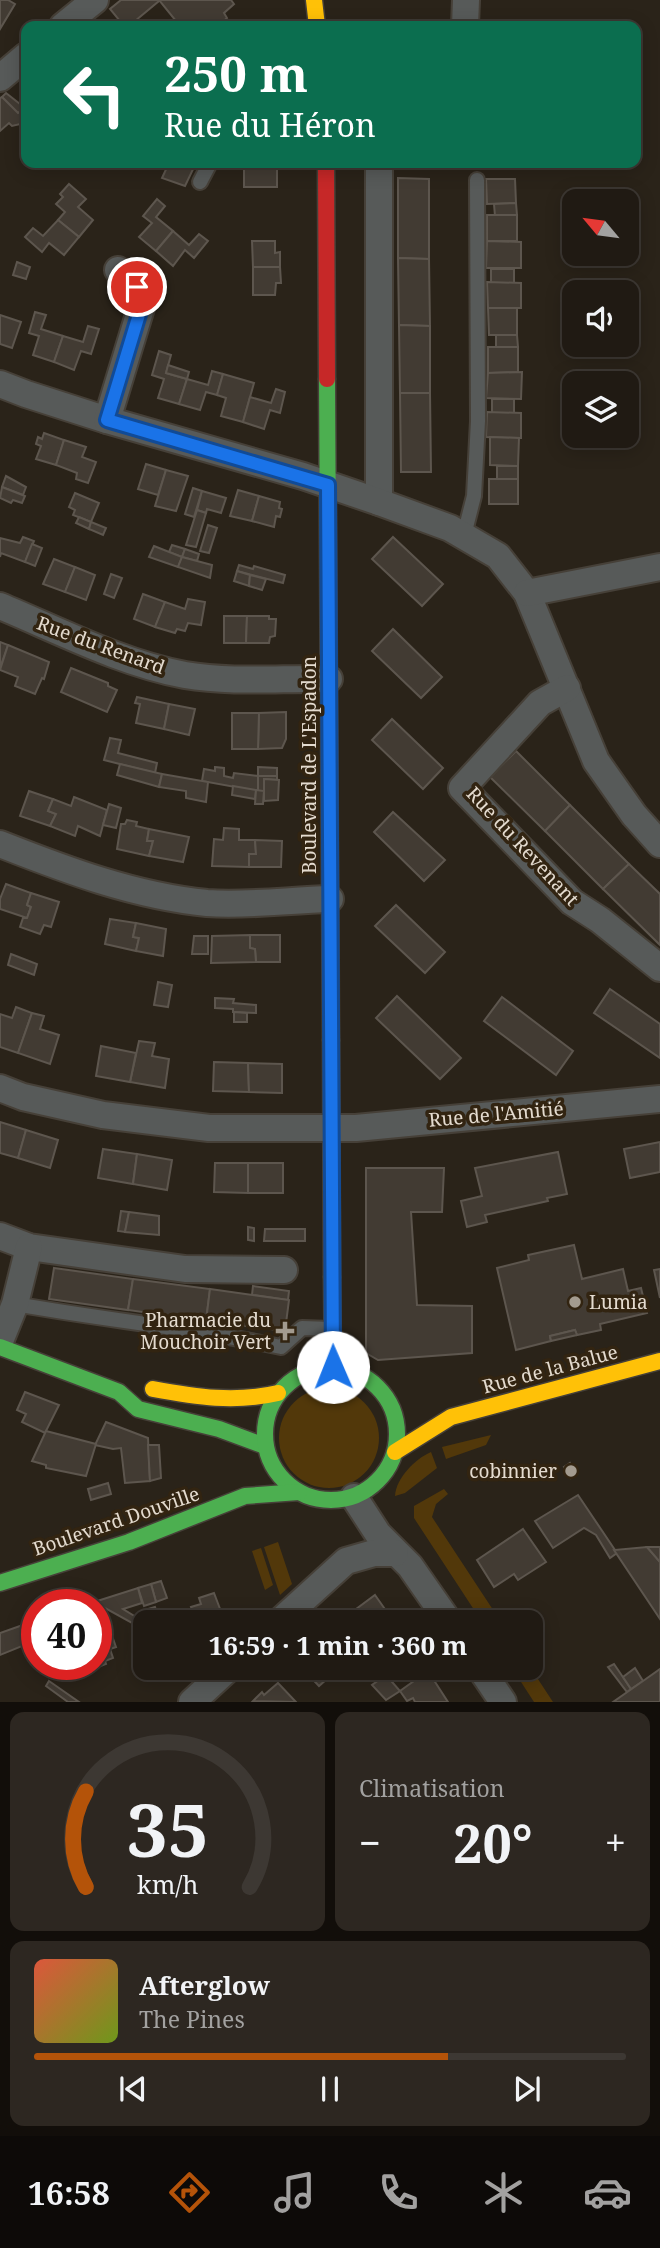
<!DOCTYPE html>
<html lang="fr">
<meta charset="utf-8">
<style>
body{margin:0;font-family:"Noto Serif",serif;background:#2d2721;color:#f1f3f6;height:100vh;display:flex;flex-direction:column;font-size:26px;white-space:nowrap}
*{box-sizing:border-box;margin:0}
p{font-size:23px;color:#a2a1a0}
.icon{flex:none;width:38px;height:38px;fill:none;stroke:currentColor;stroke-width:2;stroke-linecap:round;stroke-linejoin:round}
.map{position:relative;height:1702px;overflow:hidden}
.details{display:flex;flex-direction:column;gap:10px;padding:10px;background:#120e0a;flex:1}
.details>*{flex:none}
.banner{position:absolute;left:21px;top:21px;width:620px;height:147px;border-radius:14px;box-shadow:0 4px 18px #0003,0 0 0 2px #3d3833;background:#0b6e4f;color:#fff;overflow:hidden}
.needle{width:46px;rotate:299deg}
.fabs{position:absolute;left:562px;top:189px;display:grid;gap:14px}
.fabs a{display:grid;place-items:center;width:77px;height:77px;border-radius:14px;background:#201a13;box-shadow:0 4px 18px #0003,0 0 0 2px #3d3833;font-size:35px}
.speed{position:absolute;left:21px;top:1589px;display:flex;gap:14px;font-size:35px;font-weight:700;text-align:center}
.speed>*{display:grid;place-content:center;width:91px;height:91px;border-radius:50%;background:#201a13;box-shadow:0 4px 18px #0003,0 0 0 2px #3d3833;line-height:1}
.speed .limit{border:10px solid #d22;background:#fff;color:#111}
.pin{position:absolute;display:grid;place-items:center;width:60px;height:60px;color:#fff;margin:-30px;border:4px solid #fff;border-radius:50%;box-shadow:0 2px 7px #0007}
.me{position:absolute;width:77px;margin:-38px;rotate:359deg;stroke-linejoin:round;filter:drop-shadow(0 0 5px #0008)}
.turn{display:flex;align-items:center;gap:24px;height:147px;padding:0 28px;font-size:32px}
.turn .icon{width:91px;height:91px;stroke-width:2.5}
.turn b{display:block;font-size:49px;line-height:60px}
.big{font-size:52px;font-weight:700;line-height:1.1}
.details .tile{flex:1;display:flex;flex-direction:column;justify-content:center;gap:10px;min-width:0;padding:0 24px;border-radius:14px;background:#2d2721}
.details .dial{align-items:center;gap:0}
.dial svg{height:182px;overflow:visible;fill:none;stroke:#3d3833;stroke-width:7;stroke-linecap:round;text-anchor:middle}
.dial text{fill:#f1f3f6;stroke:none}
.song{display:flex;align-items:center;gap:21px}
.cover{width:84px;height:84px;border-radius:10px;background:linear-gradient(135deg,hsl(10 70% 55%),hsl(80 70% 35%))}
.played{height:7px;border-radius:4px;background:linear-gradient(90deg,#b45309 70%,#3d3833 70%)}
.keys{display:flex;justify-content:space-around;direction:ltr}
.heat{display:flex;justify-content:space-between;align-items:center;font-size:38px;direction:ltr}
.details .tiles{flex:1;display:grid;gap:10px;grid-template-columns:1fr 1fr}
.tile:last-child{grid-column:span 2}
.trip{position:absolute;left:133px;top:1610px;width:410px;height:70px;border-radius:14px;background:#201a13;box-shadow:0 4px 18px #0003,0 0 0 2px #3d3833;font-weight:700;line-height:70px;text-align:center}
.tab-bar{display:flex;height:112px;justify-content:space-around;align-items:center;background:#0d0a08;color:#a2a1a0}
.tab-bar .icon{width:49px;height:49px}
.tab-bar .current{color:#b45309}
.tab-bar b{font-size:32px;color:#f1f3f6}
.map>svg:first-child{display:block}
</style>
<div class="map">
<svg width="660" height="1702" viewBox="0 0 660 1702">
<rect width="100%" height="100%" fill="#2a2319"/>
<g fill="#52380a">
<circle cx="329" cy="1438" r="50"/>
<polygon points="491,1435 486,1445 446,1459 442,1447"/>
<path d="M431 1452 437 1468 405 1493 395 1496C396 1478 415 1459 431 1452Z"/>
<polygon points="444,1489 448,1494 436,1504 432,1517 501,1622 482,1622 414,1518 414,1506"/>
<polygon points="278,1542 292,1584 280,1595 264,1547"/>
<polygon points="261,1548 273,1585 265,1590 252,1551"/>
<polygon points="530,1667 553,1702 534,1702 512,1668"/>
</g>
<g fill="#423b33" stroke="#5d564e" stroke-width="2">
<polygon points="0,0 8,0 15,4 0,29"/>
<polygon points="121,0 159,0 159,1 129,26 124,26 110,9"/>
<polygon points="159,0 231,0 234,4 224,13 227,18 218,26 180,26"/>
<polygon points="6,93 25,108 18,113 2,97"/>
<polygon points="2,97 18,113 26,109 26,133 21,130 23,126 20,124 12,126 9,123 0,131 0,98"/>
<polygon points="169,163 196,163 185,186 162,178"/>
<rect x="244" y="163" width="33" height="24"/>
<polygon points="398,178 429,179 429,259 398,258"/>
<polygon points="486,179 515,179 516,203 487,204"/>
<polygon points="69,184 86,199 78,207 93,220 79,237 58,220 65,212 56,204 63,197 60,194"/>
<polygon points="157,199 165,206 156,217 173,231 156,251 139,237 152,223 143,216"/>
<polygon points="516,203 517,215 495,216 494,204"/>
<rect x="487" y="215" width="30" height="26"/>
<polygon points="58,220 79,237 64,255 49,243 42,252 25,237 33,228 43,236"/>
<polygon points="173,231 189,245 199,234 208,241 194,258 185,250 173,266 156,251"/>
<polygon points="252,241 275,241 275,253 280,252 280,267 253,267"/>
<polygon points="487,241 521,242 521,268 486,268"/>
<polygon points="398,258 429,259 430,326 399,325"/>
<polygon points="17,262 30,267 26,279 13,275"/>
<polygon points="253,267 280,267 281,283 276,283 275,295 253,295"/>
<rect x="491" y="269" width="23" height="14"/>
<polygon points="487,282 521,283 521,308 488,308"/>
<polygon points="488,308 517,308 517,335 489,335"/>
<polygon points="35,312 46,315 41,329 63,336 54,362 33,355 39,336 29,333"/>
<polygon points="0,315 21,322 12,348 0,344"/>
<polygon points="399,325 430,326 430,393 400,393"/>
<polygon points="88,326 99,329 91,354 81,351 74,370 54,362 63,336 83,342"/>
<polygon points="496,335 517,335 518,347 496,347"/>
<polygon points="488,347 518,347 518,372 488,373"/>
<polygon points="159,351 171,355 166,373 187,379 179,404 158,398 164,379 152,375"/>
<polygon points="168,365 189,372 187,379 166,373"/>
<polygon points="212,371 223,374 217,395 206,392 200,410 179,404 187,379 208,385"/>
<polygon points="522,372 521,399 486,398 488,373"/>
<polygon points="223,374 254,383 243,422 221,416 226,398 217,395"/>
<polygon points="276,389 285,392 280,413 270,410 264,429 243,422 250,397 271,403"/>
<polygon points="400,393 430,393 431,472 401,472"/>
<rect x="492" y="399" width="22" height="14"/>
<polygon points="487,412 521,413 521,438 486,437"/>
<polygon points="44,433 64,440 56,465 36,459 41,446 36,444 38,437 42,439"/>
<polygon points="490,437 519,438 518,466 490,465"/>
<polygon points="64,440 86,447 82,457 96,462 88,483 76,479 77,473 56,465"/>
<polygon points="146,464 166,470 158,495 138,489"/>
<rect x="497" y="466" width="21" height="13"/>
<polygon points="166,470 188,476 176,511 155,506"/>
<polygon points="6,476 26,487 23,495 2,487"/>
<rect x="489" y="479" width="29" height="25"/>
<polygon points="2,487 25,496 22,503 13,500 11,503 0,498"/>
<polygon points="193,488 202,491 194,517 185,514"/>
<polygon points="238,490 259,496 252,521 230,516"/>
<polygon points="202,491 226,498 221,513 207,509 206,513 197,510"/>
<polygon points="75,493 99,503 91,522 73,515 75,510 69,507"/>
<polygon points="259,496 280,502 279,508 282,509 280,517 276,516 274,527 252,521"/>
<polygon points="197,510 206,513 196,547 186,545"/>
<polygon points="79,517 91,522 89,529 76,523"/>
<polygon points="91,522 106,528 103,535 89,529"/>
<polygon points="208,525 217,528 209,553 200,551"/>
<polygon points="23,537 34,541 25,562 1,553 0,557 0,538 20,543"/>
<polygon points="393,537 443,584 422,606 372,559"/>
<polygon points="32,544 42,548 35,566 25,562"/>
<polygon points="172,545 185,549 182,557 169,552"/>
<polygon points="154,546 182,557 178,567 149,557"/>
<polygon points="185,549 199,554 197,561 182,557"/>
<polygon points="182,557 212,565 210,578 178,567"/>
<polygon points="54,559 75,567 65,592 43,584"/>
<polygon points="239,565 253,569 254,566 285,575 283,583 237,571"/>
<polygon points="75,567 95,575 86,600 65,592"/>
<polygon points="237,571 250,575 249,586 234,581"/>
<polygon points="111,574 122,578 114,598 104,594"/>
<polygon points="250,575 266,579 262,590 249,586"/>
<polygon points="143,594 165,602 155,627 134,619"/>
<polygon points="188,599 205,602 201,625 188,623 185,631 177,629 175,633 155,627 165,602 185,609"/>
<polygon points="224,616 247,616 246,643 224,643"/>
<polygon points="247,616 269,616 269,619 276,619 275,636 270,637 269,643 246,643"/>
<polygon points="393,629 442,677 421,698 372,651"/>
<polygon points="0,642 8,645 0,668"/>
<polygon points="8,645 49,662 44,679 42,678 35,694 15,686 18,677 0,670"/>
<polygon points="71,668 108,683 108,686 117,690 107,712 61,692"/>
<polygon points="137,697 169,704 164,729 136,723 140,704 135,703"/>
<polygon points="169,704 195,709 189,735 164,729"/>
<polygon points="286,712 286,739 282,748 258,749 259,713"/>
<polygon points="232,713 259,713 258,749 232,749"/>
<polygon points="392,719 443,768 423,789 372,740"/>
<polygon points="110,738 121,740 118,753 157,763 155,773 104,760"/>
<polygon points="516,751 570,805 545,831 490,777"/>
<polygon points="120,764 162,774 159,787 117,775"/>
<polygon points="215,767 224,768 224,776 233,778 234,773 258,776 258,791 202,781 204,769 215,771"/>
<polygon points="258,767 277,768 277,776 258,776"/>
<polygon points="162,774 208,782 206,802 186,798 186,791 159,787"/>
<polygon points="258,776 277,776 277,780 264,779 264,791 258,791"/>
<polygon points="264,779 279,780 278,800 264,801"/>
<polygon points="233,786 256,790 255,799 232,795"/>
<polygon points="256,790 264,791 263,804 255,804"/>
<polygon points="29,791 53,799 48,811 56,814 50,826 20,816"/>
<polygon points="74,797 107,810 100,836 78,826 75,836 50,826 56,814 48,811 53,799 71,806"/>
<polygon points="109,804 121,808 116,828 103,825"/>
<polygon points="570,805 629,864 603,889 545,831"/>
<polygon points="393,812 445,860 424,881 374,832"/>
<polygon points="127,820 137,822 136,826 149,829 147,841 153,841 149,856 117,849 121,824 125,824"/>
<polygon points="224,828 239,829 239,840 255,840 256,854 249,854 249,867 212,866 214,839 223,840"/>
<polygon points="149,829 189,837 183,862 149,856 153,841 147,841"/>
<polygon points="255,840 282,841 281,867 249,867 249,854 256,854"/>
<polygon points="629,864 660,894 660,945 603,889"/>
<polygon points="6,884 31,893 27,905 31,907 27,918 0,909 0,899"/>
<polygon points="31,893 59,902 51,927 44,925 40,934 20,927 23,918 27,918 31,907 27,905"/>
<polygon points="396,905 445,952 425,973 375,926"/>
<polygon points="110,919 136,923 133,937 139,938 136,951 105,944"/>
<polygon points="136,923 166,929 163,956 136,951 139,938 133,937"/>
<polygon points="250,935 280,935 280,962 256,962 255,949 250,948"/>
<polygon points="250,935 250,948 255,949 256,962 211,963 212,936"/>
<polygon points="194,936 208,936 208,954 192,954"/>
<polygon points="11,954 37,964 34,975 8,965"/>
<polygon points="158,982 172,985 168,1007 154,1005"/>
<polygon points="610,989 660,1024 660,1058 594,1013"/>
<polygon points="397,996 461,1058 440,1079 376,1018"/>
<polygon points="502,997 573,1051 556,1075 484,1021"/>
<polygon points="215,998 234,999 233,1003 256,1005 256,1013 233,1012 233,1009 215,1008"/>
<polygon points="16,1007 32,1013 18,1053 0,1047 0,1014 12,1018"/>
<polygon points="234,1012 247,1013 247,1022 234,1022"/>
<polygon points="32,1013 44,1016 40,1029 59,1035 50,1064 18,1053"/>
<polygon points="139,1041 155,1043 152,1056 169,1059 165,1088 130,1082"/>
<polygon points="101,1046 136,1053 130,1082 96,1076"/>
<polygon points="214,1062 248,1063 249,1092 213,1091"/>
<polygon points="248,1063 282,1064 282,1093 249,1092"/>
<polygon points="0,1122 26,1130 18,1158 0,1153"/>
<polygon points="26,1130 58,1140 50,1168 18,1158"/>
<polygon points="660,1142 660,1172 630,1178 624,1149"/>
<polygon points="103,1149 137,1154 133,1184 98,1178"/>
<polygon points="558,1152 567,1194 547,1198 548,1201 485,1215 487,1222 467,1227 461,1201 482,1196 475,1168"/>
<polygon points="137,1154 172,1160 167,1190 133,1184"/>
<polygon points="215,1163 248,1163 248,1193 214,1192"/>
<rect x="248" y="1163" width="35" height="30"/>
<polygon points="366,1168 444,1168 442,1212 411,1212 417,1305 472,1306 472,1353 378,1360 366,1353"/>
<polygon points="121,1211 129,1212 125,1232 118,1231"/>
<polygon points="129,1212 159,1216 159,1235 125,1232"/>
<polygon points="248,1227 254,1228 254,1241 248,1240"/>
<polygon points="265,1229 305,1229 305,1241 264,1241"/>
<polygon points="574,1245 582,1279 623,1269 628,1291 641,1288 647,1313 600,1324 601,1330 577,1335 575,1330 550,1336 551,1341 516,1350 497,1268 529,1260 528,1255"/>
<polygon points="54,1268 133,1279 128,1310 49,1299"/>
<polygon points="660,1269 660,1298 654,1270"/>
<polygon points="133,1279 210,1289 206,1321 128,1310"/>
<polygon points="253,1286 289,1291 288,1300 252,1295"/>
<polygon points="210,1289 289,1300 285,1331 206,1321"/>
<polygon points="575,1330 577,1335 551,1341 550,1336"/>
<polygon points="25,1392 59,1405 45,1433 22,1422 26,1414 17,1410"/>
<polygon points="106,1422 148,1438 150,1481 125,1483 121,1448 113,1449 95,1445"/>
<polygon points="46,1431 96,1444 86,1476 46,1468 46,1465 32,1461"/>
<polygon points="159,1445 161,1478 150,1481 148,1445"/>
<polygon points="570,1463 577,1474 571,1478 564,1467"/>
<polygon points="108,1483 111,1494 91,1500 88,1489"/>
<polygon points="578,1495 617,1553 610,1558 596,1535 584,1528 553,1548 535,1521"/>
<polygon points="523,1529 546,1562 518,1580 514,1574 494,1587 477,1560"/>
<polygon points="647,1547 660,1562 660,1619 614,1550"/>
<polygon points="647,1547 660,1547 660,1562"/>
<polygon points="161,1581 167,1598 156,1602 151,1584"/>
<polygon points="151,1584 156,1602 144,1606 138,1588"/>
<polygon points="138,1588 142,1603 123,1609 136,1617 132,1623 94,1602"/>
<polygon points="214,1593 225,1622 191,1622 189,1617 194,1615 191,1607 201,1604 199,1598"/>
<polygon points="375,1595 394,1622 339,1622 348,1615"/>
<polygon points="155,1607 160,1622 150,1622 145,1610"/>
<polygon points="37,1620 37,1634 32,1642 0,1655 0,1633"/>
<polygon points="110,1630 116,1647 110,1649 113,1658 105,1661 106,1664 93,1669 91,1665 73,1672 70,1664 96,1664 96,1633 97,1634"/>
<polygon points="614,1664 631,1689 627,1692 608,1667"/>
<polygon points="302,1668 346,1668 339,1674 336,1671 319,1686"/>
<polygon points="635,1668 643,1681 631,1689 623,1677"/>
<polygon points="660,1669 660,1702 613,1702 643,1681"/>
<polygon points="428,1671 448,1702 415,1702 413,1698 407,1701 400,1691"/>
<polygon points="386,1675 400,1691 386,1700 372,1685"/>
<polygon points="49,1681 79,1702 68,1702 46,1686"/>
<polygon points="278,1683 296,1702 253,1701 262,1692 264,1695"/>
</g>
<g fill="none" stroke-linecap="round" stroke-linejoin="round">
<g stroke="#464038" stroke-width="18">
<g id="lane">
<polyline points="200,182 210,163"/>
<polyline points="464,535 474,496 478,421 477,180"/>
<path d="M15 1304C104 1320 193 1328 281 1347L302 1328 331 1329"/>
</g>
</g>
<g stroke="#464038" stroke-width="30">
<g id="street">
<polyline points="63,26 95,0"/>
<polyline points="465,26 466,0"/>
<polyline points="0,78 26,56"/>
<polyline points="379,163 379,502"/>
<polyline points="0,384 26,394 107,420 303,476 379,502 450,528 498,556 527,593 596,761 634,815 660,844"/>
<polyline points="107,420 141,308 137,287 118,270"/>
<polyline points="527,593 660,567"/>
<path d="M0 606C60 631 121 663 185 675 233 683 281 678 329 679"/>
<polyline points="567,688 540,703 462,788 572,902 600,920 660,968"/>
<path d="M0 844C66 870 135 896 207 903 248 906 289 900 330 899"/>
<polyline points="0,1088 23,1097 103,1115 209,1128 356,1128 660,1099"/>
<polyline points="0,1236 29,1247 185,1269 284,1270"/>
<polyline points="0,1341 15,1304 29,1247"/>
<polyline points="354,1497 378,1534 410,1566 449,1622"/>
<polyline points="279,1622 346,1561 374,1553 395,1553"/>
<polyline points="480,1668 503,1702"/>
<polyline points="192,1702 229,1668"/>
</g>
</g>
<g stroke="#464038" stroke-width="19">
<g id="fast">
<polyline points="327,379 331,1040"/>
<polyline points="332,1277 333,1367"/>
<polyline points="0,1347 119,1392 138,1409 219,1429 265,1446"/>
<circle cx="331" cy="1434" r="66"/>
<polyline points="0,1583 129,1542 245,1496 299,1492"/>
</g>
</g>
<g stroke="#464038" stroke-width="19">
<g id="slow">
<polyline points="314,0 317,26"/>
<path d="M153 1389C196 1397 235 1403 278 1393"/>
<polyline points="395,1452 451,1417 660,1361"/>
</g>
</g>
<g stroke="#464038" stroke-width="19">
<g id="jam">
<polyline points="326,163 327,379"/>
<polyline points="331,1040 332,1277"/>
</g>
</g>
<use href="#lane" stroke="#575a59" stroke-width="14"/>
<use href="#street" stroke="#575a59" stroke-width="26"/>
<use href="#fast" stroke="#4caf50" stroke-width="16"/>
<use href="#slow" stroke="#ffc107" stroke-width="16"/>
<use href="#jam" stroke="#c62828" stroke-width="16"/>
</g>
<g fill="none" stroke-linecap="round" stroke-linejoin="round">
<g stroke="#114b97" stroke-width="18">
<polyline id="route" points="137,287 140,295 141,308 107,420 328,485 333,1367"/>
</g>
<use href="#route" stroke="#1a73e8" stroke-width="12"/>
</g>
<g fill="#a39b8f" stroke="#322411" stroke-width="2.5">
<circle cx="575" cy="1302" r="7"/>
<path d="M281.5 1320.5h7v7h7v7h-7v7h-7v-7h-7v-7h7z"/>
<circle cx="571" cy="1471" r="7"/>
</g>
<g text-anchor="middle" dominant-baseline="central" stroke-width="7" stroke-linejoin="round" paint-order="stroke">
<g font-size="19" fill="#e4dbcf" stroke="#322411">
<text transform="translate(101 645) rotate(20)">Rue du Renard</text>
<text transform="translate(309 765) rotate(-90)">Boulevard de L'Espadon</text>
<text transform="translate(523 846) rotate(47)">Rue du Revenant</text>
<text transform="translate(496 1114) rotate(-5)">Rue de l'Amitié</text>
<text transform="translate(550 1369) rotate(-15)">Rue de la Balue</text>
<text transform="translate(116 1521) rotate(-19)">Boulevard Douville</text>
</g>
<g font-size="19" fill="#e4dbcf" stroke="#322411" text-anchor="end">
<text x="589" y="1302" text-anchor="start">Lumia</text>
<text x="271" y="1320">Pharmacie du<tspan x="271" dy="22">Mouchoir Vert</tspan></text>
<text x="557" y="1471">cobinnier</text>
</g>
</g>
</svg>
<div class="fabs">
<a><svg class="needle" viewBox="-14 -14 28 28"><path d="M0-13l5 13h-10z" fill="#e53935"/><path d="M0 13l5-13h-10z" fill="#a2a1a0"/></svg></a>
<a><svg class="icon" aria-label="sound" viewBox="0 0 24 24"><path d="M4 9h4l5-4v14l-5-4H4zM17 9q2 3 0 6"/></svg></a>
<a><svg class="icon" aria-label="layers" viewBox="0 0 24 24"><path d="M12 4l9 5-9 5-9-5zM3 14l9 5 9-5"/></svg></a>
</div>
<div class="speed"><div class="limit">40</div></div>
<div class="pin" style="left:137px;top:287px;background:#d93025"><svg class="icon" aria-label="arrive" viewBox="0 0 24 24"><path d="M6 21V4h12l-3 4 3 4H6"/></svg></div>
<svg class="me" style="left:333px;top:1367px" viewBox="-20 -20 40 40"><circle r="19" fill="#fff"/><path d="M0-13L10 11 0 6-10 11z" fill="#1a73e8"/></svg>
<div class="trip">16:59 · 1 min · 360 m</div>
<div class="banner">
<div class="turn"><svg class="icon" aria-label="left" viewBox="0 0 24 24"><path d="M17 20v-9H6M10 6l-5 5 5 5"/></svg><div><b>250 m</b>Rue du Héron</div></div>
</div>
</div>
<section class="details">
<div class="tiles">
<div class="tile dial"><svg viewBox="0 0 100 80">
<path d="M14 69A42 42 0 1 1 86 69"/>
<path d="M14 69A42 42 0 0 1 14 27" stroke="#b45309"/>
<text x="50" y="56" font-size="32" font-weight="700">35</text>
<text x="50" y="72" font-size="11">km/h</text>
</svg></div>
<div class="tile"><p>Climatisation</p>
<div class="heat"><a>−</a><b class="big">20°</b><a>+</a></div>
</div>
<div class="tile">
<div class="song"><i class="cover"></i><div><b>Afterglow</b><p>The Pines</p></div></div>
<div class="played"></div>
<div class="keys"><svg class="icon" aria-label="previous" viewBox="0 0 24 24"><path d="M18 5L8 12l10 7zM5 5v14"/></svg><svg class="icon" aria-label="pause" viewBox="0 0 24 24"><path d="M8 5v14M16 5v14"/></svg><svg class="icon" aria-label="next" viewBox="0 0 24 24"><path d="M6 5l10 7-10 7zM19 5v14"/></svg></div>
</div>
</div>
</section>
<nav class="tab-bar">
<b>16:58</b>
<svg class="icon current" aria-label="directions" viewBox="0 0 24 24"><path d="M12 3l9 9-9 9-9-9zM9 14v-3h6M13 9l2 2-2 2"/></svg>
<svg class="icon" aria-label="music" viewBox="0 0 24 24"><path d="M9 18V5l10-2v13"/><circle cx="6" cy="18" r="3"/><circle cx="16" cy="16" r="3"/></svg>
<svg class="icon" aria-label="phone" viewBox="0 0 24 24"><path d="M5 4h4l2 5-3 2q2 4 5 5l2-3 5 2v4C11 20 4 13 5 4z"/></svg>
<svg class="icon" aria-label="climate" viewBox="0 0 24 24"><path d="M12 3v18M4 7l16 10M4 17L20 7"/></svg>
<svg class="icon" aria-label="car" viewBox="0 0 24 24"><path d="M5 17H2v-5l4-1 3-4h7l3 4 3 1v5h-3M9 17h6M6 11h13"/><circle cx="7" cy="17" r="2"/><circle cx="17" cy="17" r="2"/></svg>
</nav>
